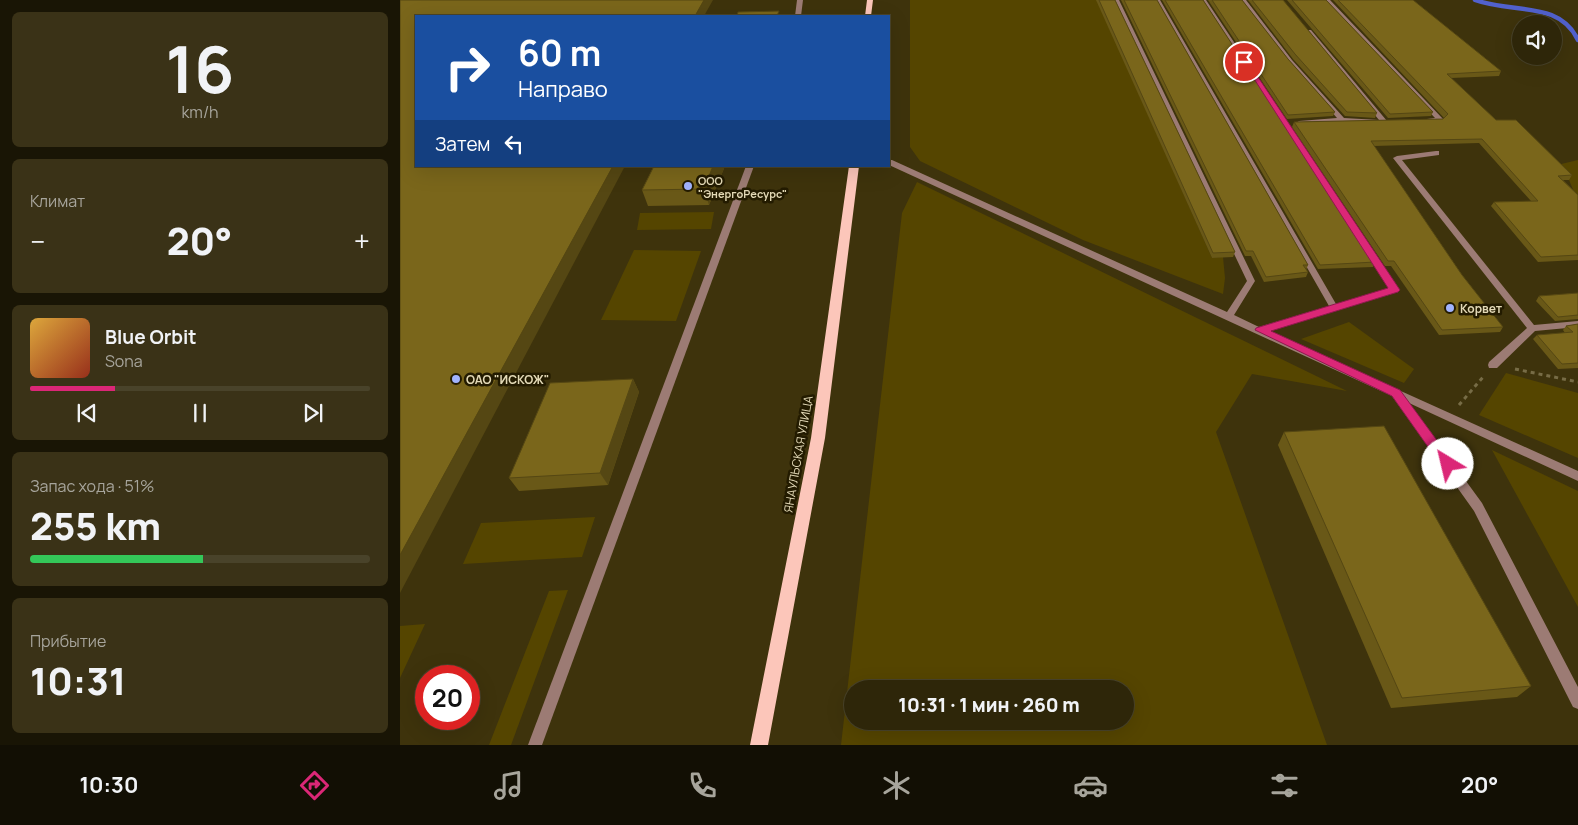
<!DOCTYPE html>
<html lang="ru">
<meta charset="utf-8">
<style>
body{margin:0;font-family:Manrope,sans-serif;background:#3a3217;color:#f1f3f6;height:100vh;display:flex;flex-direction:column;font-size:19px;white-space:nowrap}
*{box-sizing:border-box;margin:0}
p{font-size:16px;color:#a7a59c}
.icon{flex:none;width:28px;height:28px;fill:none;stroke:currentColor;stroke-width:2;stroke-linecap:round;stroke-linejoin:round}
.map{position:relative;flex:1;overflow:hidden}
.sheet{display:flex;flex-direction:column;gap:12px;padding:12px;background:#191505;width:400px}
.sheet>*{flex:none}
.top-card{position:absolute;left:15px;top:15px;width:475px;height:152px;border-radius:0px;box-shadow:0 5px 20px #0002,0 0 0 1px #49432a;background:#1a4fa0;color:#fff;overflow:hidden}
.tools{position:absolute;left:1112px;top:15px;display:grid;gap:10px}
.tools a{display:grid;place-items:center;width:50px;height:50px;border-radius:50%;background:#2e2609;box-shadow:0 5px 20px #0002,0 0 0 1px #49432a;font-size:25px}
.speed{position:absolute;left:15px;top:665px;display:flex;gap:10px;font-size:25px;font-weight:700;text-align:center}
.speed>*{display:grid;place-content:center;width:65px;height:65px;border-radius:50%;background:#2e2609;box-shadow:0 5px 20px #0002,0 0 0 1px #49432a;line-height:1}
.speed .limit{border:8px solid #d22;background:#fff;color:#111}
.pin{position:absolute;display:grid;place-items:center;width:42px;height:42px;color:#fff;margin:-21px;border:2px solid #fff;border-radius:50%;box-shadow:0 1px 5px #0007}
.me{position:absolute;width:55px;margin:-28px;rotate:324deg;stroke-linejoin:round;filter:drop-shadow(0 0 4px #0008)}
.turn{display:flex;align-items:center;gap:18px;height:105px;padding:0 20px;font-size:22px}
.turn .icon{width:65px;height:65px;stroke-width:2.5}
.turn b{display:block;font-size:35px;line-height:42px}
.then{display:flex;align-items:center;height:48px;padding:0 20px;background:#0003;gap:10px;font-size:19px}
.big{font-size:38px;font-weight:800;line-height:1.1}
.sheet .widget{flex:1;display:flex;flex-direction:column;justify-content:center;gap:8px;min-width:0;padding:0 18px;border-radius:8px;background:#3a3217}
.sheet .dial{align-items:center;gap:0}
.dial b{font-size:65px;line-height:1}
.song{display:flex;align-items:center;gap:15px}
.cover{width:60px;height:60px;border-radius:8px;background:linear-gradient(135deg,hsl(40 70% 55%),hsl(10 70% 35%))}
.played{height:5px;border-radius:2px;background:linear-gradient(90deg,#db2777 25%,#49432a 25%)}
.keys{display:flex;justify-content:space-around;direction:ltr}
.heat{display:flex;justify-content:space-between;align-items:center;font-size:28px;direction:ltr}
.charge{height:8px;border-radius:4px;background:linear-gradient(90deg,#34c759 51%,#49432a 0)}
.trip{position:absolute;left:444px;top:680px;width:290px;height:50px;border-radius:25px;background:#2e2609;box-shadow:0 5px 20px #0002,0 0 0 1px #49432a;font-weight:800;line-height:50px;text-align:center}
.dock{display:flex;height:80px;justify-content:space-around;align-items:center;background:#120f04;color:#a7a59c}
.dock .icon{width:35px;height:35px}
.dock .active{color:#db2777}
.dock b{font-size:22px;color:#f1f3f6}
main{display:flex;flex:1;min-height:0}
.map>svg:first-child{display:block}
</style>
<main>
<section class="sheet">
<div class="widget dial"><b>16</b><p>km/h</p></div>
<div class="widget"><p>Климат</p>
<div class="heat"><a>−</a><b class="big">20°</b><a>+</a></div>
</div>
<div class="widget">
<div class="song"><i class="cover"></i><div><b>Blue Orbit</b><p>Sona</p></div></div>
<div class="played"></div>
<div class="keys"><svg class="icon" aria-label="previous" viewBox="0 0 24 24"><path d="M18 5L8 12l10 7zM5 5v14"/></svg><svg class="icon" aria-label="pause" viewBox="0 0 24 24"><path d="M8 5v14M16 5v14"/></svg><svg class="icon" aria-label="next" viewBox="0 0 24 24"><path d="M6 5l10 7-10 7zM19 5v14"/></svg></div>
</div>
<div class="widget"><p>Запас хода · 51%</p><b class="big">255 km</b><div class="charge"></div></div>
<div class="widget"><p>Прибытие</p><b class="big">10:31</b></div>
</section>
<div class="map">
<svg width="1178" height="745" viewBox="0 0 1178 745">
<rect width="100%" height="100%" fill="#3e330c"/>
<g fill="#554500" fill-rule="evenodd">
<polygon points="510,0 697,0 812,258 823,257 825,278 823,294 683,240 520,161 510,147"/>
<polygon points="1178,160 1178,201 1169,180 1157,165"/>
<path d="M517 182 947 391 852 374 816 432 927 745H441L502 213ZM452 689H725V721H452Z"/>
<polygon points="314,212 311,229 237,230 240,213"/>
<polygon points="234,250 301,251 276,321 201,320"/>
<polygon points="949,322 1014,369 1004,383 901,339"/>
<polygon points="1106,373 1178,393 1178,458 1079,415"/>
<polygon points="1092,450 1178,491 1178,607"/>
<polygon points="195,517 182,557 63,564 81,523"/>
<polygon points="168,590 111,745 89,745 149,591"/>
<polygon points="25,624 0,678 0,626"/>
</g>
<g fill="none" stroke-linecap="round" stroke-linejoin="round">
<path stroke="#5161cd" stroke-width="4.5" d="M1075 0C1113 14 1159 0 1178 40"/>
<g stroke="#776c46" stroke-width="3" stroke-dasharray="4 4" stroke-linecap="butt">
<polyline points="1115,369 1178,382"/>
<polyline points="1059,405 1083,377"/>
</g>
<g fill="#9c7b74" fill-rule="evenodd">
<polygon points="397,0 403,0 401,16 395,16"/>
<polygon points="713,0 719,0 855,281 834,315 859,327 929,306 754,0 760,0 936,304 990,289 800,0 806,0 999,290 998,292 868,331 1178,471 1178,481 1009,403 1082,503 1178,687 1178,709 1173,707 1074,511 992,396 489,165 489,160 492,160 827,312 847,281"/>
<polygon points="840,0 846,0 892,60 944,118 979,120 907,32 907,30 911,30 987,121 987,123 942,122 897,124 896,123 899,121 937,118 888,62"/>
<polygon points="924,0 930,0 1043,119 1043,121 1027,121 1027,119 1035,118"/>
<polygon points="1036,151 1039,151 1039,155 1002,160 1134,325 1178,321 1178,327 1135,331 1097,368 1089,368 1088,365 1089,362 1127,328 993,158 997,156"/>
<polygon points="346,166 354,166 142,745 128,745"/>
</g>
<g fill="#fcc6ba" fill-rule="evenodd">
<polygon points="467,0 473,0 471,16 465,16"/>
<polygon points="449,166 459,166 425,438 368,745 350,745 411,438"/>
</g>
</g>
<g fill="#695817">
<polygon points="696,0 715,0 835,252 833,257 812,258"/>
<polygon points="721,0 757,0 908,265 906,270 908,272 906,277 864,282 851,256 845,256"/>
<polygon points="762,0 803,0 975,262 973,267 918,269"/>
<polygon points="808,0 842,0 888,59 935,112 933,116 887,119"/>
<polygon points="848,0 883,0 977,113 975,118 945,116 893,59"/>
<polygon points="887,0 926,0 1033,112 1031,116 988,118"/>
<polygon points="933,0 1013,0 1101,71 1099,76 1051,78 1096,120 1172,175 1169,180 1163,180 1178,195 1178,260 1138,262 1091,206 1094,202 1131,201 1079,143 974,146 1062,275 1103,327 1100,332 1039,335 991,266 985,266 892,127 894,122 1043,119 1044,118"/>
<polygon points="254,166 325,166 309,205 248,206 242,190"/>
<polygon points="1178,293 1178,319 1155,321 1136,301 1139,296"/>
<polygon points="1178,324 1178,368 1158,369 1133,339 1137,335 1165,333 1163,330 1166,326"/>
<polygon points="233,379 239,392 208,485 119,491 109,478"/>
<polygon points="884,432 1131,686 1117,697 991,708 878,445"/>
</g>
<g fill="#554713">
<polygon points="304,0 313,0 304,16 295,16"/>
<polygon points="213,166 225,166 0,593 0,555"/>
<polygon points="313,166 325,166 309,205 304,189"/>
<polygon points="233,379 239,392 208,485 200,473"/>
</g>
<g fill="#7a661b" stroke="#554713">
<polygon points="0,0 304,0 295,16 16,16 16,166 213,166 0,555"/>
<polygon points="699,0 715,0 835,252 813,253"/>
<polygon points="724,0 757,0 908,265 903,265 908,272 866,277 853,251 846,251"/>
<polygon points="765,0 803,0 975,262 920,265"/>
<polygon points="812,0 842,0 888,59 935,112 888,115"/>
<polygon points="852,0 883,0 977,113 947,112 895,54"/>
<polygon points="892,0 926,0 1033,112 990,114"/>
<polygon points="938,0 1013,0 1101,71 1047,74 1096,120 1116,120 1172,175 1158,176 1178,195 1178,255 1141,257 1094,202 1138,201 1082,139 971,141 1062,275 1103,327 1042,330 994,261 988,261 894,122 1043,119 1048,114"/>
<polygon points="379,11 377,16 337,16 338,12"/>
<polygon points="254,166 313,166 304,189 242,190"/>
<polygon points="1178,293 1178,315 1158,317 1139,296"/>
<polygon points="1178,324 1178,363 1162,364 1137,335 1173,332 1166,326"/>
<polygon points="233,379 200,473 109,478 150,383"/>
<polygon points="984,426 1131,686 1002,698 884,432"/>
</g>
<polygon fill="#db2777" stroke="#8e194d" points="842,60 848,62 1000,290 998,292 871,331 1000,390 1052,461 1054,464 1052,468 1043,468 992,396 855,330 856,328 988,288"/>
<g fill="#a1b3fd" stroke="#231b00" stroke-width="2">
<circle cx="288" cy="186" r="5"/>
<circle cx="1050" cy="308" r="5"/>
<circle cx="56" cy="379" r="5"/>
</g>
<g text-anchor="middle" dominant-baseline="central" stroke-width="5" stroke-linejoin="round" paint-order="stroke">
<g font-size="11" font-weight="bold" fill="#e3d9b6" stroke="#231b00" text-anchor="start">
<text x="298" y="180">ООО<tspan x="298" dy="13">"ЭнергоРесурс"</tspan></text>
</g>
<g font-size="12" font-weight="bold" fill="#e3d9b6" stroke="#231b00" text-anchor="start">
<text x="1060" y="308">Корвет</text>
<text x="66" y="379">ОАО "ИСКОЖ"</text>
</g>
<g font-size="12" fill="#e3d9b6" stroke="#231b00">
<text transform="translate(398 454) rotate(-80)">ЯНАУЛЬСКАЯ УЛИЦА</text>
</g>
</g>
</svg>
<div class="tools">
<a><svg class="icon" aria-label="sound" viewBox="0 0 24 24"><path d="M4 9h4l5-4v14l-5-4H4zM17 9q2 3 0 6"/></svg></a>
</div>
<div class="speed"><div class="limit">20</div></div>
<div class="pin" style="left:844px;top:62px;background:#d93025"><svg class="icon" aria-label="arrive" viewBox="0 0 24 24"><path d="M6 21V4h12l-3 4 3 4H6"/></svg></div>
<svg class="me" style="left:1048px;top:464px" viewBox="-20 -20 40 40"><circle r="19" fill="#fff"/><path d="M0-13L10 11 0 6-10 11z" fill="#db2777"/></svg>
<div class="trip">10:31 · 1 мин · 260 m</div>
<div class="top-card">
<div class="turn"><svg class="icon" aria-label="right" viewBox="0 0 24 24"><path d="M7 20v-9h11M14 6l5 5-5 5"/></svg><div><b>60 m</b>Направо</div></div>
<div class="then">Затем<svg class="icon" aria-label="left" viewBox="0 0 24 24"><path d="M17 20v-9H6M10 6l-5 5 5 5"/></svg></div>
</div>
</div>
</main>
<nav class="dock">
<b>10:30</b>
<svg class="icon active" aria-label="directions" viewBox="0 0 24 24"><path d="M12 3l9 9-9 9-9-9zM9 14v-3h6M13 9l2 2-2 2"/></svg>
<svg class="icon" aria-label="music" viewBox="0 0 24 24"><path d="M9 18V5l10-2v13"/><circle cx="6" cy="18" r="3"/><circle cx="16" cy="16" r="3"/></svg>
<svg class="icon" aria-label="phone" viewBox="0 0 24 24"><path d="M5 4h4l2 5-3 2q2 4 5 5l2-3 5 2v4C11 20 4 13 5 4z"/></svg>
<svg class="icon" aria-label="climate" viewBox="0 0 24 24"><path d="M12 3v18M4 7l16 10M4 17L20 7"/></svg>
<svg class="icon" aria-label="car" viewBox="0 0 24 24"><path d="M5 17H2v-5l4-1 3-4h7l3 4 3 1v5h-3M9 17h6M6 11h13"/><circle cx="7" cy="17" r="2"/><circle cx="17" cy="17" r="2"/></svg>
<svg class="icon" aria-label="filters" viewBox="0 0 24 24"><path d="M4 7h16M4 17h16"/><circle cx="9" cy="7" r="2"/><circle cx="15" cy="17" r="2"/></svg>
<b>20°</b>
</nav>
